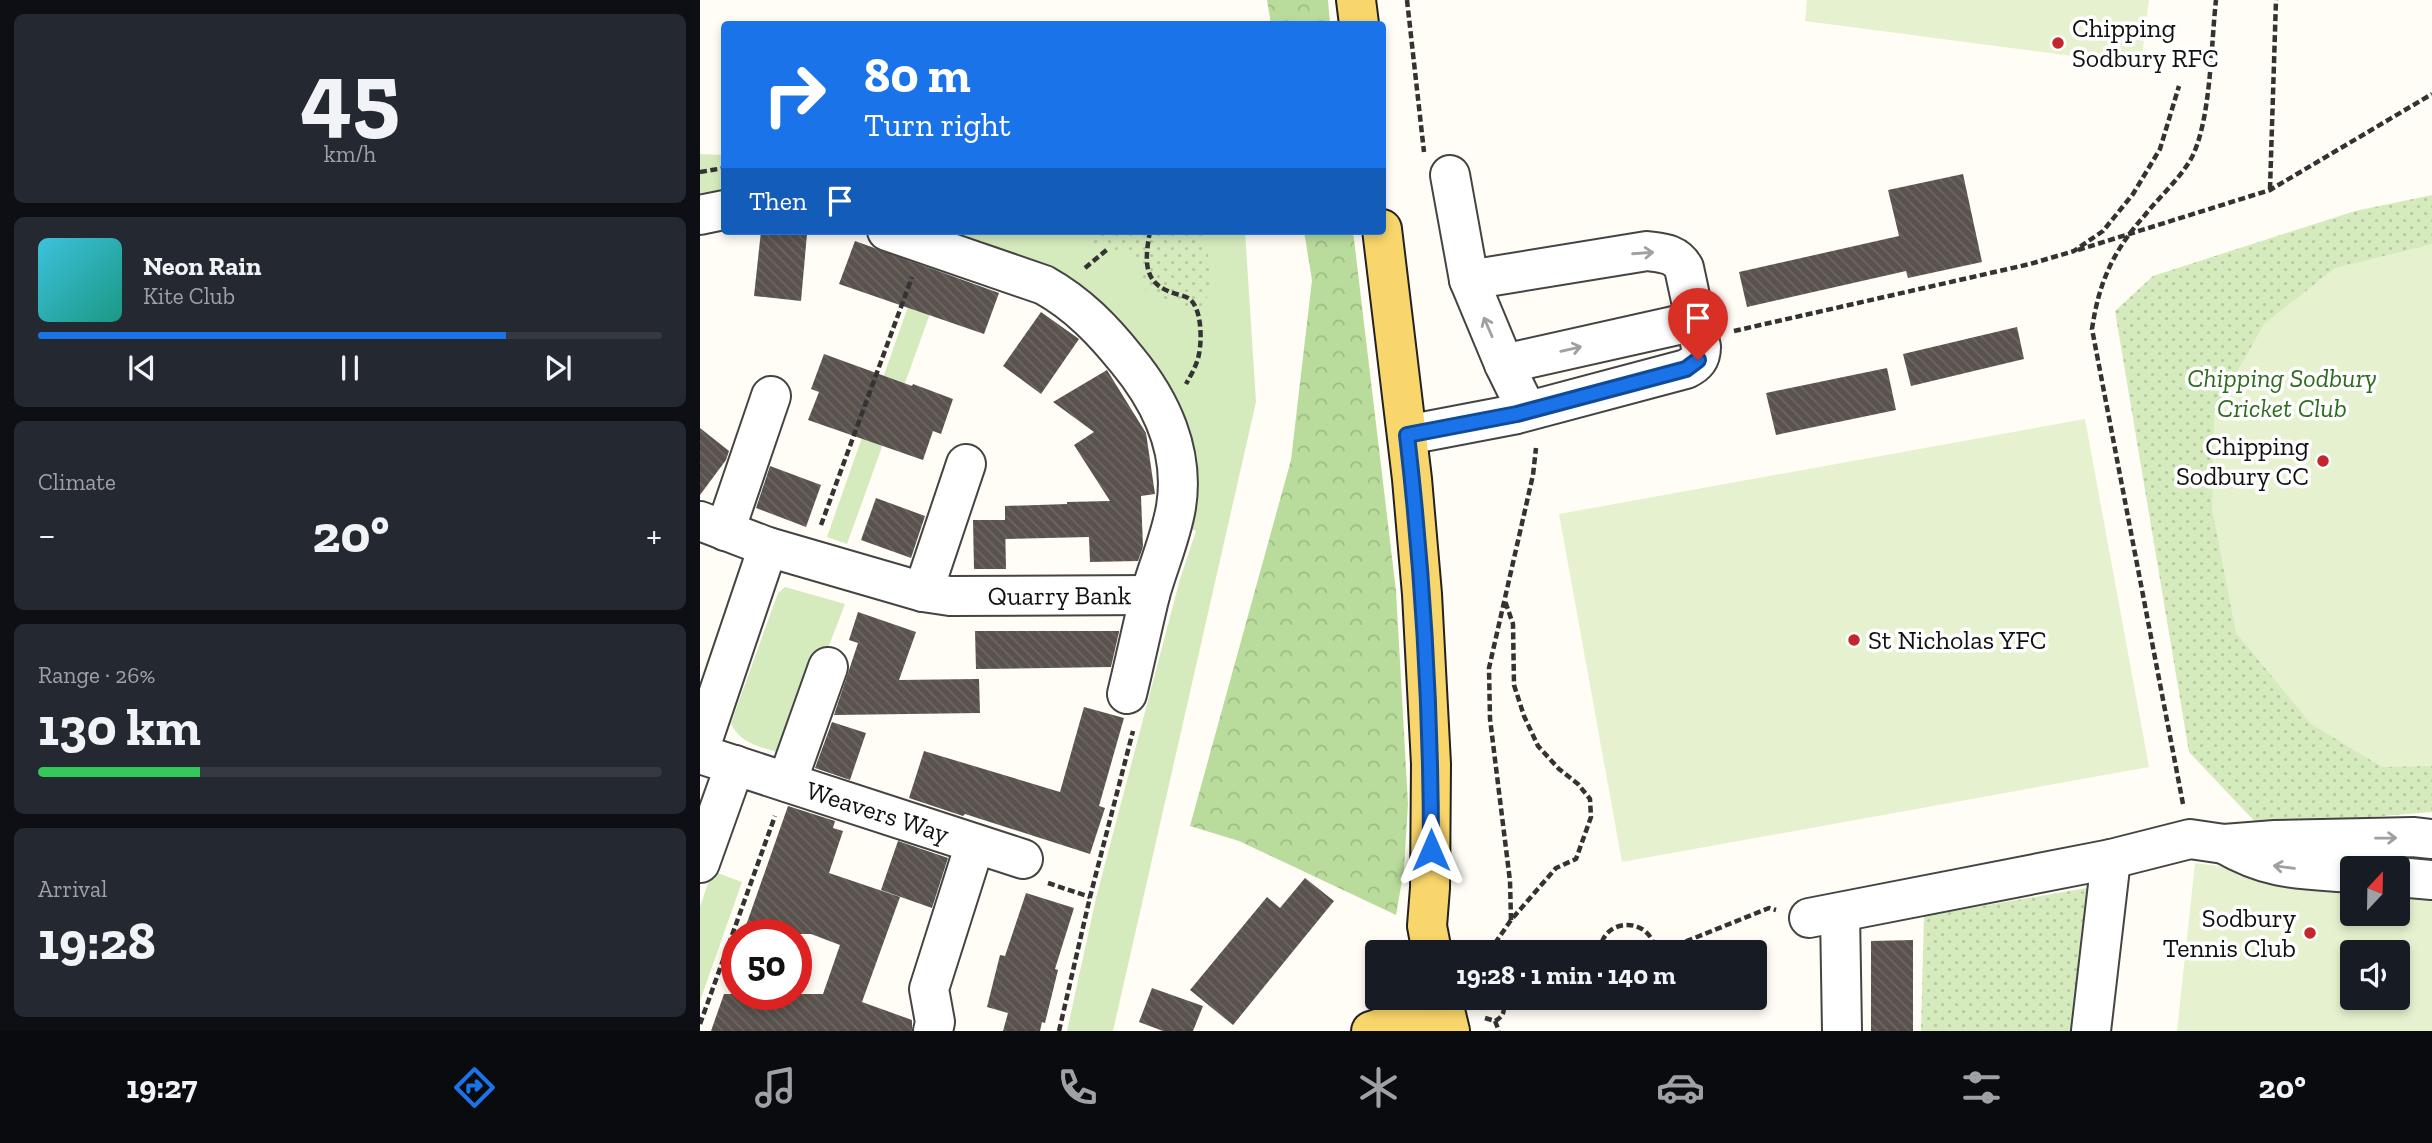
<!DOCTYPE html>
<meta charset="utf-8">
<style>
body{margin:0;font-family:"Zilla Slab",serif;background:#242831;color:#f1f3f6;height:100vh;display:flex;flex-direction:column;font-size:26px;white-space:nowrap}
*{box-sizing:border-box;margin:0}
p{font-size:23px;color:#9ea1a6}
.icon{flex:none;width:38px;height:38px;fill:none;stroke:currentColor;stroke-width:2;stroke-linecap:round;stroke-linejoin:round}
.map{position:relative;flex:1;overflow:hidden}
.side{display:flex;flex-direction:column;gap:14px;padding:14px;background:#0d0f14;width:700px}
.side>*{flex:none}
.top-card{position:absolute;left:21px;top:21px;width:665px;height:214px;border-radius:7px;box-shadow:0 4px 10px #0003;background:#1a73e8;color:#fff;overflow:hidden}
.needle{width:46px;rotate:22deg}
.buttons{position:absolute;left:1640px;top:856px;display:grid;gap:14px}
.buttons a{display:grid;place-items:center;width:70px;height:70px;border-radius:7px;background:#171b24;box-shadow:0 4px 10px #0003;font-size:35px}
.speed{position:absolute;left:21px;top:919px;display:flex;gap:14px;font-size:35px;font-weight:700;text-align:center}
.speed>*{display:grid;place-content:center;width:91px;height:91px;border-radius:50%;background:#171b24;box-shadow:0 4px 10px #0003;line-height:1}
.speed .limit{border:10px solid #d22;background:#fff;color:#111}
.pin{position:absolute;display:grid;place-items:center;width:60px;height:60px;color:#fff;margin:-72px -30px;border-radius:50% 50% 50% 0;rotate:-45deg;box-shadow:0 0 7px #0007}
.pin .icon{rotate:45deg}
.me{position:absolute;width:77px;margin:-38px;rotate:0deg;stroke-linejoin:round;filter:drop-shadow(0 0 5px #0008)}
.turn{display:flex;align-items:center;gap:24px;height:147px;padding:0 28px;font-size:32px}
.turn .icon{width:91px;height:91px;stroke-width:2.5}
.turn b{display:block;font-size:49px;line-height:60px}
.then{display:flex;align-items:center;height:66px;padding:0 28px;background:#0003;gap:14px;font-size:26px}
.big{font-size:52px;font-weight:700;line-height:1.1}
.side .widget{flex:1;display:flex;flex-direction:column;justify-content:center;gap:10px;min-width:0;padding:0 24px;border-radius:10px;background:#242831}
.side .dial{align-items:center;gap:0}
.dial b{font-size:91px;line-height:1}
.song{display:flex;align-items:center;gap:21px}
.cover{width:84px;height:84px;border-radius:10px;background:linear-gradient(135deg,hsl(190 70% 55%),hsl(170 70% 35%))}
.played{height:7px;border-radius:4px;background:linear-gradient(90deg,#1a73e8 75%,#363941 75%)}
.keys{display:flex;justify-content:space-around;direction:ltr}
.heat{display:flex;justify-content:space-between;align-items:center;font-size:38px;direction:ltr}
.charge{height:10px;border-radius:5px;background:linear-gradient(90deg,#34c759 26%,#363941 0)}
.trip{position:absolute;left:665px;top:940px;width:402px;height:70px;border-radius:7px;background:#171b24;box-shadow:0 4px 10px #0003;font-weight:700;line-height:70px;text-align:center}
.menu{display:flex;height:112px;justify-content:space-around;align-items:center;background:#090b0e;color:#9ea1a6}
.menu .icon{width:49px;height:49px}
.menu .on{color:#1a73e8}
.menu b{font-size:32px;color:#f1f3f6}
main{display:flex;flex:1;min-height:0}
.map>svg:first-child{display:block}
</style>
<main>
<section class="side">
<div class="widget dial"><b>45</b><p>km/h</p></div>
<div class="widget">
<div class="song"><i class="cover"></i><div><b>Neon Rain</b><p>Kite Club</p></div></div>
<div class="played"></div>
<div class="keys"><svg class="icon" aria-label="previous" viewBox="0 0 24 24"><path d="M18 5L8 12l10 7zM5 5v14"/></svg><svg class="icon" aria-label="pause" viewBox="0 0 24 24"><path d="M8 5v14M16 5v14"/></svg><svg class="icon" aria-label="next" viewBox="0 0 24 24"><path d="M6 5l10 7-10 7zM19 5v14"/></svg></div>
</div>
<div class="widget"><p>Climate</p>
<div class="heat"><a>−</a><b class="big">20°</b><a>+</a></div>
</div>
<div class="widget"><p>Range · 26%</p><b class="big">130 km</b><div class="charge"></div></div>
<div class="widget"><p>Arrival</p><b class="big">19:28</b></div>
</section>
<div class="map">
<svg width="1732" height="1031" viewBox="0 0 1732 1031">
<defs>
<pattern id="forest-crowns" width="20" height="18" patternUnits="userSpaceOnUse" patternTransform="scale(1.75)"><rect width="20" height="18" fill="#b9dc9c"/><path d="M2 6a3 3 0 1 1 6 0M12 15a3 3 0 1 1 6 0" fill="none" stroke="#9ebc85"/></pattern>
<pattern id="park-dots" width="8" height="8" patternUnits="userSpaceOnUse" patternTransform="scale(1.75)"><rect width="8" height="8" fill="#d5ebbd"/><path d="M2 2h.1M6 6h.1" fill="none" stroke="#b6c8a1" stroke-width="1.8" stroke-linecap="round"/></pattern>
<pattern id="building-back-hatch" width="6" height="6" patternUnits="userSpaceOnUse" patternTransform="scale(1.75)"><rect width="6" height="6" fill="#5a524d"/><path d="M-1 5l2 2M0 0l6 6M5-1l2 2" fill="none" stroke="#6d6662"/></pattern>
</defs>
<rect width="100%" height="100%" fill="#fffdf5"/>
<g fill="#d5ebbd">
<polygon points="0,154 24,155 24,194 0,200"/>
<polygon points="231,231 545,231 556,402 413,1031 367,1031 396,898 480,579 496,531 488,527 466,382 441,346 417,320"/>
<polygon points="223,264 245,272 147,544 127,537"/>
<path d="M85 587 145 604 87 755C66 748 39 745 31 723L78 593Z"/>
<polygon points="12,871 42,882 0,1001 0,907"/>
</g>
<g fill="url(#forest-crowns)">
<polygon points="567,0 628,0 630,24 571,24"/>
<polygon points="604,231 653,231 696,591 708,804 704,869 696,915 539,841 490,826 591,460 612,280"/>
</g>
<g fill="url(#park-dots)">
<polygon points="1732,195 1732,812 1559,826 1489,752 1415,311 1453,276 1655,211"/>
<polygon points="396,231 504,231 512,278 504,309 491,311 445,290 437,258 393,243"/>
<polygon points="1398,886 1380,1031 1221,1031 1224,916"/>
</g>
<g fill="#e6f2cf" fill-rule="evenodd">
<polygon points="1107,0 1449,0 1441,65 1105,21"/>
<polygon points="1732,244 1732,766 1682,767 1611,724 1536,633 1512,509 1514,413 1564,324 1635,268"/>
<polygon points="1385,419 1449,767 922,862 859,514"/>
<path d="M1495 863 1652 883V914H1698V889L1732 893V1031H1477ZM1652 952H1698V998H1652Z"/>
</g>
<g fill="url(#building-back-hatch)">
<polygon points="1263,174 1282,262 1208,278 1206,271 1047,307 1039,272 1199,236 1188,190"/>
<polygon points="61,231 107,234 101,301 54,296"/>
<polygon points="155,241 299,293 284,334 139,284"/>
<polygon points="341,312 379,339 341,394 303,366"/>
<polygon points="1317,327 1324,359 1211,386 1203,354"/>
<polygon points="124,354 212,386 213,384 253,399 241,434 233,431 223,460 108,420 119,392 111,389"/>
<polygon points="1187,368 1196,410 1076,435 1066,393"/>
<polygon points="407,370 446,433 455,494 441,496 443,547 438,561 390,562 389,537 305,539 305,506 367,504 367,502 410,501 374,445 394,432 353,402"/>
<polygon points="0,428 29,451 26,460 0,495"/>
<polygon points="70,466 121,485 106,527 56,508"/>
<polygon points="176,498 225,516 211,558 161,540"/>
<polygon points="273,520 305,520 306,569 274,569"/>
<polygon points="158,612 216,632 199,680 279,679 280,713 134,715 158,643 149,640"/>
<polygon points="275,631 419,631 419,632 411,667 276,669"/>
<polygon points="384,707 424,718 399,806 405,808 390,854 265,814 263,816 209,798 224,751 360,792"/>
<polygon points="132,722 166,733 150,780 115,768"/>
<polygon points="88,806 135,821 133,828 143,831 129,873 200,897 162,1002 212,1020 212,1031 11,1031 24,994 123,994 140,945 111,934 43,934"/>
<polygon points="198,841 248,858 232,908 181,890"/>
<polygon points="605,878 634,901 533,1025 490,990 567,897 580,908"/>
<polygon points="326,893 374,908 355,969 358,970 345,1023 342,1022 340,1031 303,1031 308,1013 287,1007 300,955 305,956"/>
<polygon points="1213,940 1213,1031 1171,1031 1171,941"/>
<polygon points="452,988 503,1006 493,1031 463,1031 439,1022"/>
</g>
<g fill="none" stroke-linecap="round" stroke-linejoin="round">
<g stroke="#444" stroke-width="42">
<g id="minor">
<polyline points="750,175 769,280"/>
<polyline points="0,215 24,210"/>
<path d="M187 231 344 285C378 304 403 330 427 360 461 401 485 452 476 507 471 537 458 566 450 595 442 628 435 661 427 694"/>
<polyline points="804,364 996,321"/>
<path d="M707 435 817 414 986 369C996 364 1001 359 1001 347L984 268C976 253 962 253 947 251L769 280 804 364 827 411"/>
<path id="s1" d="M0 521 68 547 223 592 250 596 450 595"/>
<polyline points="25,531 71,396"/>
<polyline points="223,592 266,464"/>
<polyline points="0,748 68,547"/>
<path id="s2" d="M0 754 323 859"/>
<polyline points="87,782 128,667"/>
<polyline points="0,863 35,765"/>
<path d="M1652 873C1600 869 1571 871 1524 844L1575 840 1713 837 1732 839"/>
<polyline points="1698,877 1732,880"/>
<polyline points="1140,913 1142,1031"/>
<polyline points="1109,918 1411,859 1490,839 1524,844"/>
<polyline points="233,1031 235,1022 229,989 275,844"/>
<polyline points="1391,1031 1411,859"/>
</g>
</g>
<g stroke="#222" stroke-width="42">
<g id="major">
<polyline points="656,0 659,24"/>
<polyline points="682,229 712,479 722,594 731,764 730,888 727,926 732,952"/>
<polyline points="742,998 750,1031"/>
<path d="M671 1031C693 1022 714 1024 736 1031"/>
</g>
</g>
<g stroke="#333" stroke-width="4.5" stroke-dasharray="7 3.5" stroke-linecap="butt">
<polyline points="707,0 724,152"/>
<polyline points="0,172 24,168"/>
<polyline points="1570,189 1576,0"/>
<path d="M450 231C446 255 441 280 468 291 474 294 482 295 488 298 502 306 502 340 499 354 497 365 491 375 486 384"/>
<polyline points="1378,250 1570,190 1732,94"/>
<polyline points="385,268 409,248"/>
<polyline points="1034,331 1330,264 1374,251 1403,231 1433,194 1460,149 1479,86"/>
<polyline points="121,525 212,277"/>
<path d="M1483 804 1392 329C1399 282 1413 251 1445 215 1460 196 1480 179 1492 157 1511 119 1511 44 1516 0"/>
<polyline points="348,883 390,897"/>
<polyline points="811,920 810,881 790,719 789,668 833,475 836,448"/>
<polyline points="955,947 982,943 1069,908 1076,910"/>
<polyline points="789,952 811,920 856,868 876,859 891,817 890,799 878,784 859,769 838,746 824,716 814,685 813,624 805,601"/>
<path d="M900 952C901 916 953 916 955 952"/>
<polyline points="803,1003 814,998"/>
<path d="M785 1018 795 1021C807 1015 806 1004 796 998"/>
<polyline points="795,1021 799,1031"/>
<polyline points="0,1024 75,816"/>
<polyline points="359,1031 390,897 433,731"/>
</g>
<use href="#minor" stroke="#fff" stroke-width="38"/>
<use href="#major" stroke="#f9d66b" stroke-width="38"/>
</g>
<defs><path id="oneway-shaft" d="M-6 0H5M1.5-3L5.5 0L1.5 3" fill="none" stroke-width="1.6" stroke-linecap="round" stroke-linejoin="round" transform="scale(1.75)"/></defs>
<g stroke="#a0a0a0">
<use href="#oneway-shaft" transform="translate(943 253) rotate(-4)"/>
<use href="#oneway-shaft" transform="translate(788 327) rotate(-113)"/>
<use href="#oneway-shaft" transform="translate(871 349) rotate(-13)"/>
<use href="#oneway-shaft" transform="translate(1686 838) rotate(-1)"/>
<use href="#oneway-shaft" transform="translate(1584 867) rotate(-172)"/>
</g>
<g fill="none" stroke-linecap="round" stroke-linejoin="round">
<g stroke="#114b97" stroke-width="18">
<path id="route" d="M731 850C731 711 723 573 707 435L817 414 986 369 998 360"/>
</g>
<use href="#route" stroke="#1a73e8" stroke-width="12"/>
</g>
<g fill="#c4262e" stroke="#fff" stroke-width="2.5">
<circle cx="1358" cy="43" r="7"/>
<circle cx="1623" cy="461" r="7"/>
<circle cx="1154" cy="640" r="7"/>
<circle cx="1610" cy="933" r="7"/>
</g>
<g text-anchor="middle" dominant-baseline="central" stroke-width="7" stroke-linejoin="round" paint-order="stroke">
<g font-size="26" fill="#111" stroke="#fff" text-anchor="start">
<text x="1372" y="28">Chipping<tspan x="1372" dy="30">Sodbury RFC</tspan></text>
<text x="1609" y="446" text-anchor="end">Chipping<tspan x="1609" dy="30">Sodbury CC</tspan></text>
<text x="1168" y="640">St Nicholas YFC</text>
<text x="1596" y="918" text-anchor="end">Sodbury<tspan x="1596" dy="30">Tennis Club</tspan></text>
</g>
<g font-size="26" font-style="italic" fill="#2f6b1f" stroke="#fff">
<text x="1582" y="378">Chipping Sodbury<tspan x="1582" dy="30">Cricket Club</tspan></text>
</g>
<g font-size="26" fill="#111" stroke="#fff">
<text stroke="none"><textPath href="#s1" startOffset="371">Quarry Bank</textPath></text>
<text stroke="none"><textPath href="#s2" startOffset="187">Weavers Way</textPath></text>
</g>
</g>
</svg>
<div class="buttons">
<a><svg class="needle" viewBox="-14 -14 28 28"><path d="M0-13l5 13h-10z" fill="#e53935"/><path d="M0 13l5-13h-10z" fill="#9ea1a6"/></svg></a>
<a><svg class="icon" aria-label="sound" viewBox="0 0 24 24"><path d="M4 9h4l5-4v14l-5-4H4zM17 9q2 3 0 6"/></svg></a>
</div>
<div class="speed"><div class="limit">50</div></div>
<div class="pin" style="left:998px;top:360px;background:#d93025"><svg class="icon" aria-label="arrive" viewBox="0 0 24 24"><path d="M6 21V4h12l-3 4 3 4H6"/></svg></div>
<svg class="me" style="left:731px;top:850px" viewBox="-20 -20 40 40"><path d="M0-17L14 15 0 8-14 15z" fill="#1a73e8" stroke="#fff" stroke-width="4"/></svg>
<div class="trip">19:28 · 1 min · 140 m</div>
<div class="top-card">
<div class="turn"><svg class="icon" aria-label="right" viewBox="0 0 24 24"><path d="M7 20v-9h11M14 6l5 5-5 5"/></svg><div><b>80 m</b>Turn right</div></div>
<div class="then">Then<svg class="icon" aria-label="arrive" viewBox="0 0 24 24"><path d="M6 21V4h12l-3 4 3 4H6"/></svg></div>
</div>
</div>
</main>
<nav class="menu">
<b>19:27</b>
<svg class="icon on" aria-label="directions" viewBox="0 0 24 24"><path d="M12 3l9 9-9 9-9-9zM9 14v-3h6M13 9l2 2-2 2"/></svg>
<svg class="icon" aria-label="music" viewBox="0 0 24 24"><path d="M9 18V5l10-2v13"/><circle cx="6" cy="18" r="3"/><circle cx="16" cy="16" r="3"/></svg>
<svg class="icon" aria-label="phone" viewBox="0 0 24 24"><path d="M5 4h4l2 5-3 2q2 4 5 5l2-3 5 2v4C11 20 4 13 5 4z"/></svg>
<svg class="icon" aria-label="climate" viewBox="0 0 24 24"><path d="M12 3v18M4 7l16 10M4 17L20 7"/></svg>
<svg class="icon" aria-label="car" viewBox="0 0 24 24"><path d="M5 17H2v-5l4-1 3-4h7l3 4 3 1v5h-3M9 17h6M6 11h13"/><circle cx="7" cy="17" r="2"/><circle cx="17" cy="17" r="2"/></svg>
<svg class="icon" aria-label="filters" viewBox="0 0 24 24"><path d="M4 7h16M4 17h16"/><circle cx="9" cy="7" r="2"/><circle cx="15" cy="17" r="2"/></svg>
<b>20°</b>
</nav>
